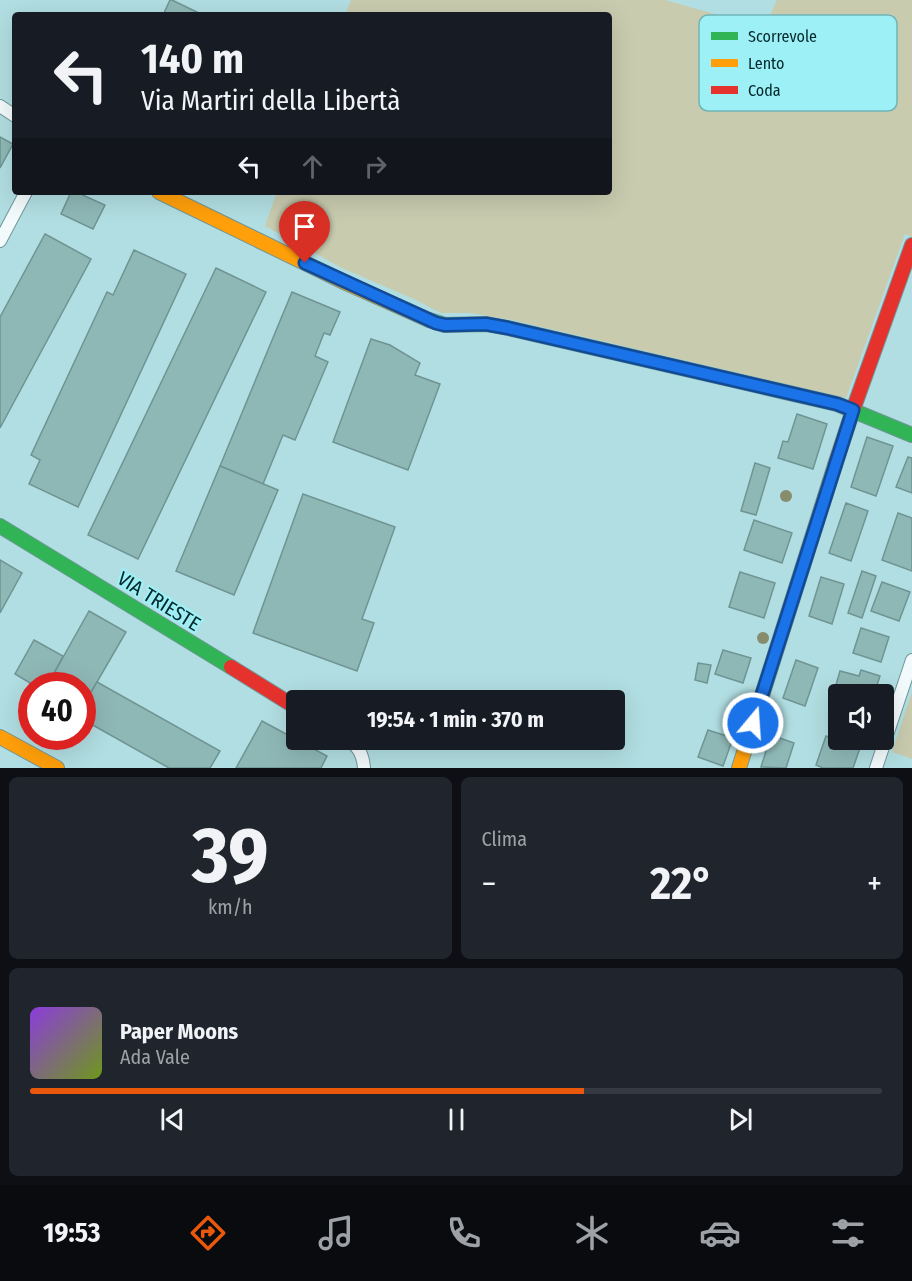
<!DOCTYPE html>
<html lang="it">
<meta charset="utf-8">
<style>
body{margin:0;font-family:"Fira Sans Condensed",sans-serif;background:#20242c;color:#f1f3f6;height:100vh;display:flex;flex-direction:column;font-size:22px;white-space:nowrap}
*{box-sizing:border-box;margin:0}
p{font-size:20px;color:#9ea1a6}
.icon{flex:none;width:33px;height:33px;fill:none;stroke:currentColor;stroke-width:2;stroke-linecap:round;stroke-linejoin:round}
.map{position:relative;height:768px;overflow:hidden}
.sheet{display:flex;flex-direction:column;gap:9px;padding:9px;background:#0d0f14;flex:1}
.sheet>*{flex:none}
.hud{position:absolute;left:12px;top:12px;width:600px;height:183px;border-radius:6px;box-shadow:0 6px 24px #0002;background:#171b24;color:#f1f3f6;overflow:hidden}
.controls{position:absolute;left:828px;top:684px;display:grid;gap:12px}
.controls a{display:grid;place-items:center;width:66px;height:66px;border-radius:6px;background:#171b24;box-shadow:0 6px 24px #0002;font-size:30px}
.speed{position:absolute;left:18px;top:672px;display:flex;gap:12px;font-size:30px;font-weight:700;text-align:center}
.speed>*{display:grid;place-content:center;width:78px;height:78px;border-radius:50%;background:#171b24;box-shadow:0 6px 24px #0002;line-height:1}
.speed .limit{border:9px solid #d22;background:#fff;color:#111}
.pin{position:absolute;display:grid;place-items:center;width:51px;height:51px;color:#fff;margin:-62px -26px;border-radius:50% 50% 50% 0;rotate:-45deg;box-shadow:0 0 6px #0007}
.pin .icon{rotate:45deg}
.me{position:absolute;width:66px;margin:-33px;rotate:18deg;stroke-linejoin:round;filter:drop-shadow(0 0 4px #0008)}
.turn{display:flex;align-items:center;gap:21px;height:126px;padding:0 30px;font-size:27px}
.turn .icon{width:78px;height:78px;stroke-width:2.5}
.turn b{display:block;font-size:42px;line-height:51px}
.lanes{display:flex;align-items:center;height:57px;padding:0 30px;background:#0003;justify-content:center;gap:30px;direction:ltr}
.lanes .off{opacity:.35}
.big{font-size:45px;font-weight:700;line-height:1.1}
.sheet .tile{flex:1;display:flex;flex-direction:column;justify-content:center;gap:9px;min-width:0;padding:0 21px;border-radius:9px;background:#20242c}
.sheet .dial{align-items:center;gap:0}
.dial b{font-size:78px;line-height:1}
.song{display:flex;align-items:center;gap:18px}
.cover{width:72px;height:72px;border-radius:9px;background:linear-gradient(135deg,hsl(270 70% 55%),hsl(80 70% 35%))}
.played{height:6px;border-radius:3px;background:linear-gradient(90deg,#ea580c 65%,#363941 65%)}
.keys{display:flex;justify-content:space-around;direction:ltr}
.heat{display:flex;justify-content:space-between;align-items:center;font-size:33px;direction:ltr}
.sheet .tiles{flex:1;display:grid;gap:9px;grid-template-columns:1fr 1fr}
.tile:last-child{grid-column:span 2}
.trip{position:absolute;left:286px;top:690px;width:339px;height:60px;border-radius:6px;background:#171b24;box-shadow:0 6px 24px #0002;font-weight:700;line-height:60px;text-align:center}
.menu{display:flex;height:96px;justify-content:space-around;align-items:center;background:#090b0e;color:#9ea1a6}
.menu .icon{width:42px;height:42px}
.menu .on{color:#ea580c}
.menu b{font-size:27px;color:#f1f3f6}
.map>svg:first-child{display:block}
</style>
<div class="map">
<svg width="912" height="768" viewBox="0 0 912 768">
<rect width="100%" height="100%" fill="#b1dee2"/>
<g fill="#c8cbae">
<polygon points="351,0 665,0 764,28 777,0 912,0 912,237 905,234 846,398 512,320 470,313 441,313 416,300 342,268 265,226 277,192 609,192 609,15 345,15"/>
<polygon points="912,692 912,759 892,752"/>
</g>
<g fill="#8eb8b6" stroke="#6f9493" stroke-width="1.5">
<polygon points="170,0 172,0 203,15 163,15"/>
<polygon points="0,137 13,144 0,168"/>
<polygon points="71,192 76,192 105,205 93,229 61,214"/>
<polygon points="45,234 91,259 0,428 0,317"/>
<polygon points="134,250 186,274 78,507 29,484 40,460 31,455 107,292 113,295"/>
<polygon points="216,268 266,292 138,559 88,535"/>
<polygon points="292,292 340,312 330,335 324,333 315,356 328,362 295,440 283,435 263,484 220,466"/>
<polygon points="371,339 390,345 420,363 415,375 440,384 408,470 333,442"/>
<polygon points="797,414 827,424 813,469 778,458 783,441 788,442"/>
<polygon points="867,437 893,446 876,496 851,487"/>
<polygon points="908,457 912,458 912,493 896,487"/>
<polygon points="755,463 770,468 756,515 741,511"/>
<polygon points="220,466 278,490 234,595 176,571"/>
<polygon points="303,494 395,527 362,619 374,623 357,671 253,633"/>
<polygon points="846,503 868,511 851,561 829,553"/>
<polygon points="898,513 912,518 912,571 882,560"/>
<polygon points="754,520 792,533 782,563 744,550"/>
<polygon points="0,560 22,573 0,613"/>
<polygon points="862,571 876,576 862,618 848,613"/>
<polygon points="740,572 775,583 764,618 729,607"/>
<polygon points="821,577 844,584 832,624 809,616"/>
<polygon points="882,582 910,592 899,621 871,611"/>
<polygon points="89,611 126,632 82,708 82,686 47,686"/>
<polygon points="861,628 889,637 881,662 853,653"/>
<polygon points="34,640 63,656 47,686 35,686 15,674"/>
<polygon points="723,650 751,658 743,683 715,674"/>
<polygon points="796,660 818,668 805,706 783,698"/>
<polygon points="698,663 711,665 707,683 695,680"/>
<polygon points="861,670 880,676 874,694 838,694 838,701 832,699 840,671 859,676"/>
<polygon points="97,682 220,751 210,768 169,768 82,719 82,708"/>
<polygon points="262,721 327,756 321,768 236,768"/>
<polygon points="708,730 733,738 723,766 698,757"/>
<polygon points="771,735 794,743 786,768 761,767"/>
<polygon points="826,736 860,748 853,768 823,768 816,765"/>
</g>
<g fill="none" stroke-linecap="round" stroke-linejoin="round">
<g stroke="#709699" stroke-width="14">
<g id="street">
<polyline points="0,106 15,116"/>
<polyline points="0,241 26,192"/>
<path d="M348 740C359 747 363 755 364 768"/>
<polyline points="876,768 912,660"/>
</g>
</g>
<g stroke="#709699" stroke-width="16">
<g id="fast">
<polyline points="429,320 445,325 486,324 508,328 837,404 912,435"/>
<polyline points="0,526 231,667"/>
</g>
</g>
<g stroke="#709699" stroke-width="16">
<g id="slow">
<polyline points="159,192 346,283 429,320"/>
<polyline points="0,737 57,768"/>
<polyline points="739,768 835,465"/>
</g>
</g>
<g stroke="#709699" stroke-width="16">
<g id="jam">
<polyline points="835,465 853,410 912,245"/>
<polyline points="231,667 297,708"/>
</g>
</g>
<use href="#street" stroke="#f3fafb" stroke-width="12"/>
<use href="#fast" stroke="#30b455" stroke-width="14"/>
<use href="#slow" stroke="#ff9f0a" stroke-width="14"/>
<use href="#jam" stroke="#e5322d" stroke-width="14"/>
</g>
<g fill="#878c6d">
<circle cx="786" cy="496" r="6"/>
<circle cx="763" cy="638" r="6"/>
</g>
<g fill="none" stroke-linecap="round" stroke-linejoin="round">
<g stroke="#114b97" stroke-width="15">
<polyline id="route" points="305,263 436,323 445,325 486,324 508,328 837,404 853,410 753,723"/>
</g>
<use href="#route" stroke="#1a73e8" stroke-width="10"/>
</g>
<g text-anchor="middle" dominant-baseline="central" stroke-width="4.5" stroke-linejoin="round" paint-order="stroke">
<g font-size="20" fill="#03272a" stroke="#9df0f6">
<text transform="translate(159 601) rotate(32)">VIA TRIESTE</text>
</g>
</g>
<rect x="699" y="15" width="198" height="96" rx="9" fill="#9df0f6" stroke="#6fb4b9" stroke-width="1.5"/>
<rect x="711" y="32" width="27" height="8" fill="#30b455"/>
<rect x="711" y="59" width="27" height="8" fill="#ff9f0a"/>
<rect x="711" y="86" width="27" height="8" fill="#e5322d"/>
<g font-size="16" fill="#03272a">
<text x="748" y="42">Scorrevole</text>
<text x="748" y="69">Lento</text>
<text x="748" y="96">Coda</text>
</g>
</svg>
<div class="controls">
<a><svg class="icon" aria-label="sound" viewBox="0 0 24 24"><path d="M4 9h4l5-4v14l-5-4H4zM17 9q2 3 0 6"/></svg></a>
</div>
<div class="speed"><div class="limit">40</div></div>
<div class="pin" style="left:305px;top:263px;background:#d93025"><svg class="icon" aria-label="arrive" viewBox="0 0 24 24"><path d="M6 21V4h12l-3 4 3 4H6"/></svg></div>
<svg class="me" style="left:753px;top:723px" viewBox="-20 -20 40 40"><circle r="17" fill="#1a73e8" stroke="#fff" stroke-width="3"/><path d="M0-11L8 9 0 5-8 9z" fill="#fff"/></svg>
<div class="trip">19:54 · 1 min · 370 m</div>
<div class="hud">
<div class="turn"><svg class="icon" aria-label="left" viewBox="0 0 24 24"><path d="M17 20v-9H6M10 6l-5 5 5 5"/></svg><div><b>140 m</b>Via Martiri della Libertà</div></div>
<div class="lanes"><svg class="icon" aria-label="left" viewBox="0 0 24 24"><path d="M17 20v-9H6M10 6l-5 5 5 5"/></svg><svg class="icon off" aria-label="ahead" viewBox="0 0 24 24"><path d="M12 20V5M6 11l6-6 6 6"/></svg><svg class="icon off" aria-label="right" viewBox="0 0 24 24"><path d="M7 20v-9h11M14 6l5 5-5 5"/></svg></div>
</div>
</div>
<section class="sheet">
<div class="tiles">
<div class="tile dial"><b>39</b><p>km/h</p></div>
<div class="tile"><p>Clima</p>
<div class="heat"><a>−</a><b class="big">22°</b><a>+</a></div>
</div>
<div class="tile">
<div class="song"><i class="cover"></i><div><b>Paper Moons</b><p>Ada Vale</p></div></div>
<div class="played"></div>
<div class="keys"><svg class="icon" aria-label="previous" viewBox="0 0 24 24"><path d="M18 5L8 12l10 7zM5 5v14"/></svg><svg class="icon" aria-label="pause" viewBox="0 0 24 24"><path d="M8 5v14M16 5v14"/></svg><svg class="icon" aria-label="next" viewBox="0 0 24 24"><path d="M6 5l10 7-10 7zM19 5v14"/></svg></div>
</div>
</div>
</section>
<nav class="menu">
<b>19:53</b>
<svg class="icon on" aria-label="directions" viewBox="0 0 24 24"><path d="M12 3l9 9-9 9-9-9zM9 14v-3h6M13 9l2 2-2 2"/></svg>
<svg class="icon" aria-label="music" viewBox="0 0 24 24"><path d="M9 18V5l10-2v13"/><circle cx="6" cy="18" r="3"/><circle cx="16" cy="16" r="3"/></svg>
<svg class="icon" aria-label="phone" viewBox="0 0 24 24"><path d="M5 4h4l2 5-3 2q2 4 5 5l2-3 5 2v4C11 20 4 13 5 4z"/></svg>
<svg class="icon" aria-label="climate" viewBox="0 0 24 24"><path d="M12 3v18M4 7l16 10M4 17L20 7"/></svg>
<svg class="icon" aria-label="car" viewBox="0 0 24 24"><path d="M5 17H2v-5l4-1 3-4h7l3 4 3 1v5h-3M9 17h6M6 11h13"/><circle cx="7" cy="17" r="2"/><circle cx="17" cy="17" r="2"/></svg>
<svg class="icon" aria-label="filters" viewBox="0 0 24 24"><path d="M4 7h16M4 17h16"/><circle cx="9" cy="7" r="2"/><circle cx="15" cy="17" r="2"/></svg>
</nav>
